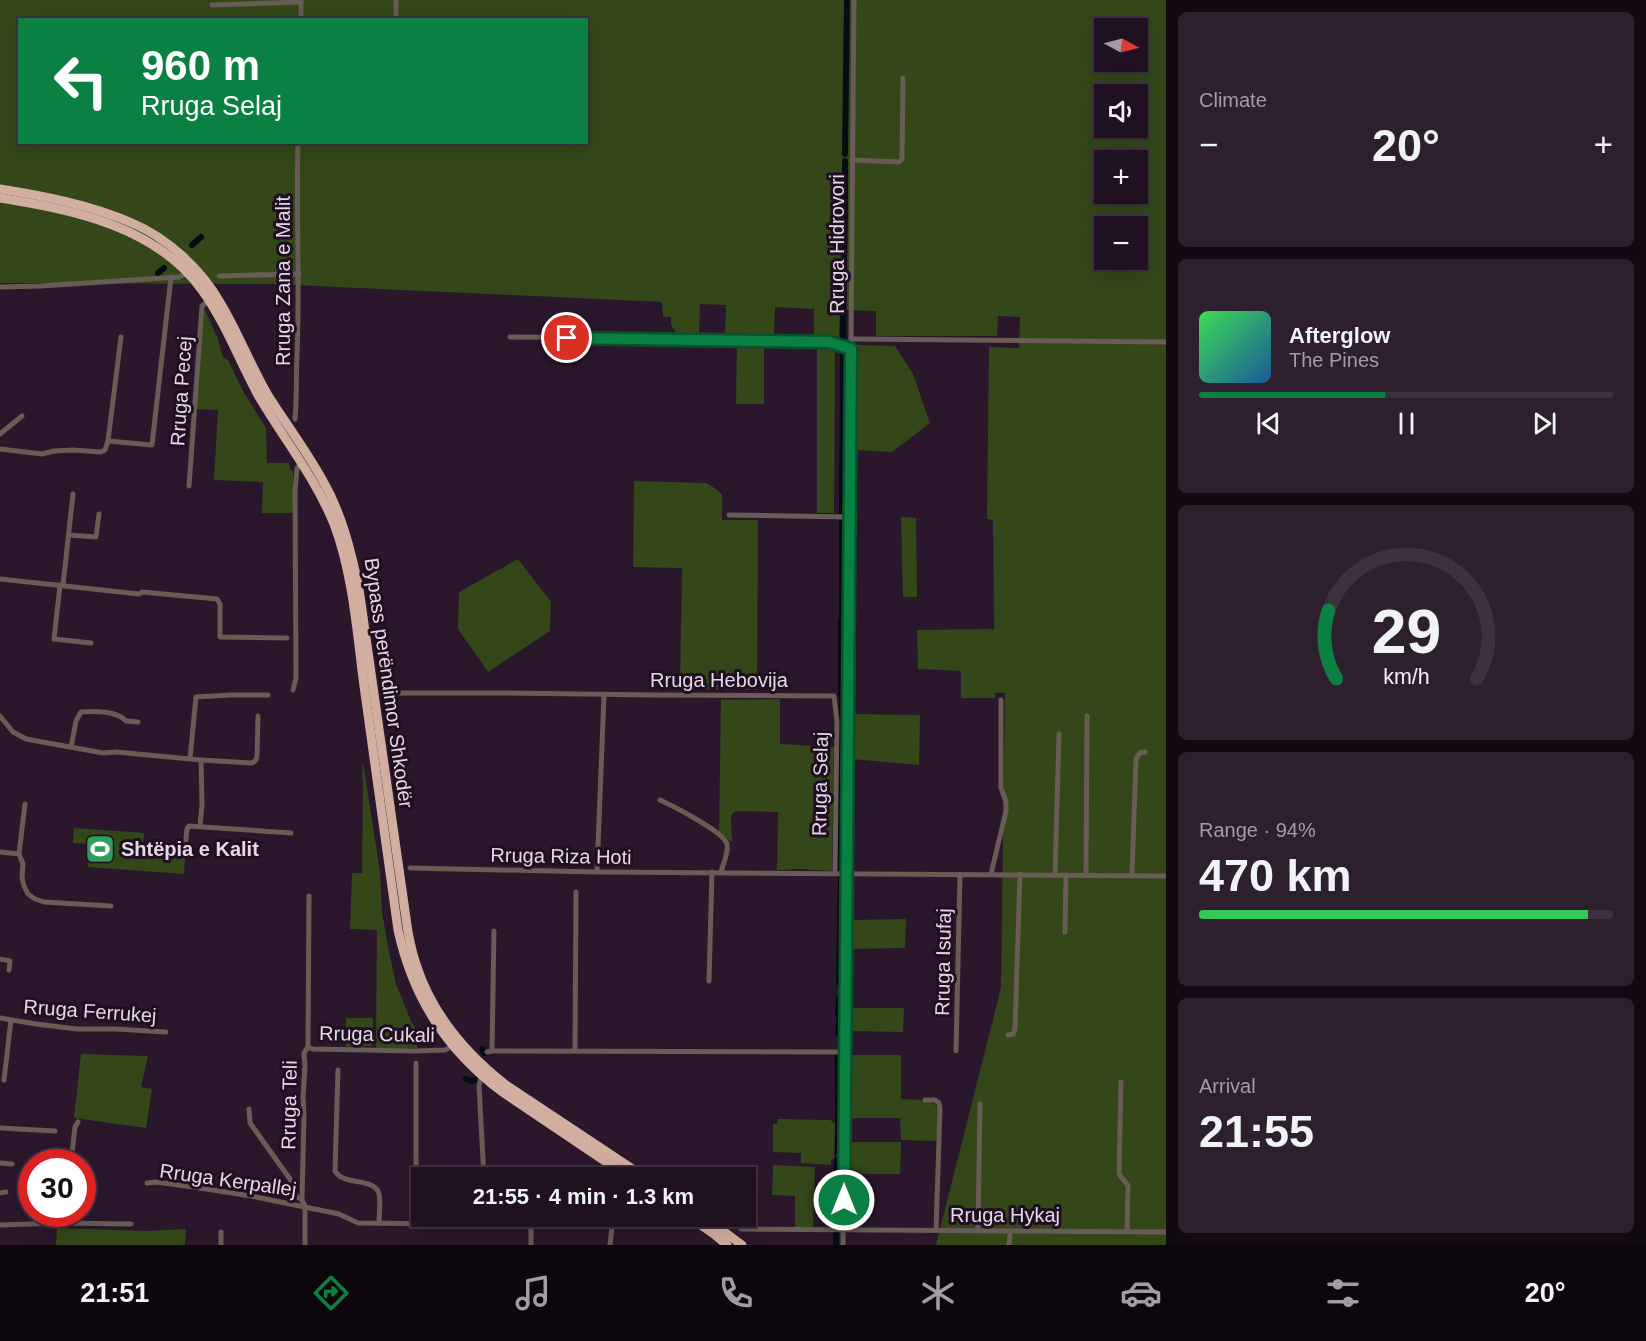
<!DOCTYPE html>
<meta charset="utf-8">
<style>
body{margin:0;font-family:Helvetica,sans-serif;background:#2d1f2e;color:#f1f3f6;height:100vh;display:flex;flex-direction:column;font-size:22px;white-space:nowrap}
*{box-sizing:border-box;margin:0}
p{font-size:20px;color:#a29da5}
.icon{flex:none;width:33px;height:33px;fill:none;stroke:currentColor;stroke-width:2;stroke-linecap:round;stroke-linejoin:round}
.map{position:relative;flex:1;overflow:hidden}
.panel{display:flex;flex-direction:column;gap:12px;padding:12px;background:#120912;width:480px}
.panel>*{flex:none}
.hud{position:absolute;left:18px;top:18px;width:570px;height:126px;border-radius:0px;box-shadow:0 6px 24px #0002,0 0 0 2px #3d313f;background:#0b8043;color:#fff;overflow:hidden}
.needle{width:39px;rotate:97deg}
.buttons{position:absolute;left:1094px;top:18px;display:grid;gap:12px}
.buttons a{display:grid;place-items:center;width:54px;height:54px;border-radius:0px;background:#201121;box-shadow:0 6px 24px #0002,0 0 0 2px #3d313f;font-size:30px}
.speed{position:absolute;left:18px;top:1149px;display:flex;gap:12px;font-size:30px;font-weight:700;text-align:center}
.speed>*{display:grid;place-content:center;width:78px;height:78px;border-radius:50%;background:#201121;box-shadow:0 6px 24px #0002,0 0 0 2px #3d313f;line-height:1}
.speed .limit{border:9px solid #d22;background:#fff;color:#111}
.pin{position:absolute;display:grid;place-items:center;width:51px;height:51px;color:#fff;margin:-26px;border:3px solid #fff;border-radius:50%;box-shadow:0 2px 6px #0007}
.me{position:absolute;width:66px;margin:-33px;rotate:0deg;stroke-linejoin:round;filter:drop-shadow(0 0 4px #0008)}
.turn{display:flex;align-items:center;gap:21px;height:126px;padding:0 24px;font-size:27px}
.turn .icon{width:78px;height:78px;stroke-width:2.5}
.turn b{display:block;font-size:42px;line-height:51px}
.big{font-size:45px;font-weight:800;line-height:1.1}
.panel .tile{flex:1;display:flex;flex-direction:column;justify-content:center;gap:9px;min-width:0;padding:0 21px;border-radius:9px;background:#2d1f2e}
.panel .dial{align-items:center;gap:0}
.dial svg{height:156px;overflow:visible;fill:none;stroke:#3d313f;stroke-width:7;stroke-linecap:round;text-anchor:middle}
.dial text{fill:#f1f3f6;stroke:none}
.song{display:flex;align-items:center;gap:18px}
.cover{width:72px;height:72px;border-radius:9px;background:linear-gradient(135deg,hsl(130 70% 55%),hsl(210 70% 35%))}
.played{height:6px;border-radius:3px;background:linear-gradient(90deg,#0b8043 45%,#3d313f 45%)}
.keys{display:flex;justify-content:space-around;direction:ltr}
.heat{display:flex;justify-content:space-between;align-items:center;font-size:33px;direction:ltr}
.charge{height:9px;border-radius:4px;background:linear-gradient(90deg,#34c759 94%,#3d313f 0)}
.trip{position:absolute;left:411px;top:1167px;width:345px;height:60px;border-radius:0px;background:#201121;box-shadow:0 6px 24px #0002,0 0 0 2px #3d313f;font-weight:800;line-height:60px;text-align:center}
.tab-bar{display:flex;height:96px;justify-content:space-around;align-items:center;background:#0d070d;color:#a29da5}
.tab-bar .icon{width:42px;height:42px}
.tab-bar .selected{color:#0b8043}
.tab-bar b{font-size:27px;color:#f1f3f6}
main{display:flex;flex:1;min-height:0}
.map>svg:first-child{display:block}
</style>
<main>
<div class="map">
<svg width="1166" height="1245" viewBox="0 0 1166 1245">
<rect width="100%" height="100%" fill="#2a172c"/>
<g fill="#334718" fill-rule="evenodd">
<path d="M0 0H1166V1245H936L1001 988 1005 693H995V698H961V671L918 669 917 630 994 629 993 520 987 519 989 347 1019 348 1020 317 998 316 997 336H876V311L840 310 839 337 814 336V309L775 307 774 337H764L759 335 757 336H725L726 305 700 304 699 335H678L671 325V317H663L662 302 273 284 0 283ZM20 20H586V142H20ZM1104 28H1137V62H1104ZM1104 94H1137V128H1104ZM1104 160H1137V194H1104ZM1104 226H1137V260H1104Z"/>
<polygon points="203,309 206,312 218,339 223,357 228,360 243,391 266,428 267,463 289,463 290,469 293,472 293,512 291,513 262,513 263,482 214,480 218,410 195,409"/>
<polygon points="857,345 895,346 913,374 930,423 892,452 856,450"/>
<polygon points="737,346 764,347 764,404 736,404"/>
<polygon points="817,347 835,347 834,513 817,513"/>
<polygon points="634,481 706,483 718,490 722,495 722,520 758,520 757,690 680,689 682,568 633,567"/>
<polygon points="901,517 916,518 917,597 903,597"/>
<polygon points="518,559 551,602 550,631 488,672 458,629 459,592"/>
<polygon points="780,699 780,744 834,747 832,871 800,869 777,870 778,812 737,811 733,813 731,818 732,842 719,832 721,700"/>
<polygon points="852,714 920,715 919,765 852,759"/>
<polygon points="362,763 364,769 380,872 382,912 389,952 396,984 411,1021 416,1029 417,1048 376,1048 377,930 350,929 352,873 362,873 363,787"/>
<polygon points="74,828 144,833 143,848 182,851 182,859 185,859 184,874 88,867 90,844 73,843"/>
<polygon points="906,919 905,948 850,949 851,920"/>
<polygon points="850,1008 904,1008 903,1032 851,1031"/>
<polygon points="346,1018 373,1018 372,1046 346,1047"/>
<polygon points="81,1054 148,1056 141,1087 152,1089 146,1128 74,1118"/>
<path d="M849 1055H901V1099C912 1100 929 1098 938 1107V1141L901 1140 900 1118H849L848 1079Z"/>
<polygon points="778,1119 830,1120 835,1123 834,1159 831,1159 831,1165 801,1163 801,1153 773,1152 773,1124 777,1124"/>
<polygon points="848,1142 901,1142 900,1174 847,1174"/>
<polygon points="773,1165 815,1167 813,1227 795,1227 795,1196 772,1195"/>
<polygon points="57,1228 147,1231 186,1229 185,1245 56,1245"/>
</g>
<g fill="none" stroke-linecap="round" stroke-linejoin="round">
<g stroke="#030d13" stroke-width="6">
<polyline points="845,154 847,0"/>
<polyline points="845,198 845,161"/>
<polyline points="192,245 201,237"/>
<polyline points="158,273 164,268"/>
<polyline points="843,345 845,202"/>
<polyline points="842,512 843,350"/>
<polyline points="842,520 842,550"/>
<polyline points="842,555 842,583"/>
<polyline points="842,617 842,589"/>
<polyline points="841,621 841,695"/>
<polyline points="840,871 842,697"/>
<polyline points="840,924 841,877"/>
<polyline points="839,983 840,929"/>
<polyline points="838,1014 839,999"/>
<polyline points="838,1033 839,1020"/>
<polyline points="482,1049 484,1053"/>
<polyline points="837,1055 838,1067"/>
<polyline points="838,1072 838,1088"/>
<polyline points="466,1079 471,1081 475,1080"/>
<polyline points="838,1152 838,1093"/>
<polyline points="837,1190 837,1160"/>
<polyline points="836,1231 836,1245"/>
</g>
<g stroke="#695b55" stroke-width="5">
<polyline points="212,5 301,2"/>
<polyline points="301,20 301,0"/>
<polyline points="396,20 396,0"/>
<polyline points="852,160 899,162 902,159 903,78"/>
<polyline points="219,276 299,274"/>
<polyline points="0,287 41,286 179,277 187,273"/>
<polyline points="510,337 665,338 829,342 851,349"/>
<polyline points="851,339 1166,342"/>
<path d="M295 419C297 397 296 376 297 354 300 284 296 213 298 142"/>
<polyline points="0,434 22,416"/>
<polyline points="108,441 152,445 171,277"/>
<polyline points="0,449 42,454 54,451 73,450 101,452 105,450 108,441 121,337"/>
<polyline points="189,486 202,306 209,300"/>
<polyline points="729,515 849,517"/>
<polyline points="69,535 96,537 99,514"/>
<polyline points="0,579 139,594 142,592 217,599 220,604 220,637 287,638"/>
<polyline points="60,585 54,639 91,643"/>
<polyline points="63,585 73,494"/>
<polyline points="293,690 296,678 295,491 297,468 302,463"/>
<polyline points="387,693 502,693 655,695 834,696 837,721 835,873"/>
<polyline points="0,716 13,732 26,739 103,753 116,752 201,760 252,763 256,760 257,756 258,716"/>
<path d="M71 747 76 721 81 712C94 711 117 711 126 721L138 722"/>
<polyline points="190,758 196,697 231,695 268,695"/>
<path d="M660 800C673 806 724 832 727 844 729 852 723 864 721 872"/>
<polyline points="25,804 19,854 23,864 22,878 24,886 28,894 35,899 44,902 111,906"/>
<polyline points="200,826 202,804 201,760"/>
<polyline points="0,852 19,854"/>
<polyline points="184,857 187,829 189,826 291,833"/>
<polyline points="410,868 597,872 1166,876"/>
<polyline points="597,872 604,695"/>
<polyline points="991,874 1006,811 1006,802 1001,788 1001,700"/>
<polyline points="1055,875 1059,734"/>
<polyline points="1086,875 1087,716"/>
<polyline points="1132,875 1136,759 1140,753 1145,752"/>
<polyline points="309,896 308,1047 313,1049 415,1051 445,1050 453,1046"/>
<polyline points="1065,932 1066,875"/>
<polyline points="0,959 10,961 9,970"/>
<polyline points="709,981 712,872"/>
<polyline points="0,1018 36,1024 77,1029 115,1029 166,1032"/>
<polyline points="1008,1035 1013,1034 1015,1029 1020,874"/>
<polyline points="492,1051 494,931"/>
<polyline points="575,1051 576,892"/>
<polyline points="956,1051 960,874"/>
<polyline points="487,1052 492,1051 845,1052"/>
<path d="M338 1070 335 1171C343 1186 375 1177 379 1194 381 1203 379 1214 379 1223"/>
<polyline points="481,1077 479,1086 484,1178"/>
<polyline points="4,1080 11,1020"/>
<path d="M1121 1082 1119 1173C1121 1179 1125 1180 1128 1186L1127 1231"/>
<polyline points="925,1100 935,1100 939,1103 940,1109 936,1230"/>
<polyline points="249,1109 250,1123 290,1179 296,1196 302,1200 305,1206 305,1245"/>
<polyline points="0,1128 55,1131"/>
<polyline points="71,1162 75,1127 78,1122"/>
<polyline points="0,1163 12,1164"/>
<polyline points="147,1183 156,1182 193,1187 251,1196 339,1214 358,1223 676,1226"/>
<polyline points="0,1193 6,1192"/>
<polyline points="302,1200 304,1114 303,1097 305,1066 304,1053 308,1047"/>
<polyline points="63,1223 65,1214"/>
<polyline points="416,1224 416,1063"/>
<polyline points="0,1225 63,1223 131,1224"/>
<polyline points="741,1229 1166,1232"/>
<polyline points="978,1230 980,1104"/>
<polyline points="221,1232 221,1245"/>
<polyline points="531,1245 531,1225"/>
<polyline points="610,1245 612,1226"/>
<polyline points="843,1245 854,0"/>
<polyline points="1009,1245 1010,1235"/>
</g>
<g stroke="#d1aea0" stroke-width="9">
<path d="M0 189C44 196 91 205 132 223 168 238 202 270 221 304 239 334 251 367 269 397 287 425 307 452 323 481 342 514 351 551 359 589L408 932C410 942 412 953 416 964 432 1014 465 1053 506 1085L646 1178"/>
<path d="M0 198C73 210 156 226 202 290 225 322 239 360 258 395 283 438 315 477 334 524 353 574 357 633 364 686 375 767 387 848 398 930 413 998 446 1049 501 1091L630 1178"/>
<polyline points="688,1216 714,1234 727,1245"/>
<polyline points="703,1216 742,1245"/>
</g>
</g>
<g fill="none" stroke-linecap="round" stroke-linejoin="round">
<g stroke="#07532c" stroke-width="15">
<polyline id="route" points="567,338 829,342 851,349 844,1200"/>
</g>
<use href="#route" stroke="#0b8043" stroke-width="10"/>
</g>
<defs>
<g id="stadium-square" transform="scale(1.5)"><rect x="-9" y="-9" width="18" height="18" rx="4" fill="#2e9e5b" stroke="#200e22"/><path d="M0-5a6.5 5 0 1 0 0 10a6.5 5 0 1 0 0-10ZM-3.5-1.8h7v3.6h-7Z" fill="#fff"/></g>
</defs>
<g fill-rule="evenodd">
<use href="#stadium-square" x="100" y="849"/>
</g>
<g text-anchor="middle" dominant-baseline="central" stroke-width="6" stroke-linejoin="round" paint-order="stroke">
<g font-size="20" fill="#e4d8e5" stroke="#200e22">
<text transform="translate(837 244) rotate(-90)">Rruga Hidrovori</text>
<text transform="translate(283 281) rotate(-90)">Rruga Zana e Malit</text>
<text transform="translate(181 391) rotate(-86)">Rruga Pecej</text>
<text x="719" y="680">Rruga Hebovija</text>
<text transform="translate(389 683) rotate(82)">Bypass perëndimor Shkodër</text>
<text transform="translate(820 784) rotate(-89)">Rruga Selaj</text>
<text transform="translate(561 856) rotate(1)">Rruga Riza Hoti</text>
<text transform="translate(943 962) rotate(-89)">Rruga Isufaj</text>
<text transform="translate(90 1011) rotate(4)">Rruga Ferrukej</text>
<text transform="translate(377 1034) rotate(1)">Rruga Cukali</text>
<text transform="translate(289 1105) rotate(-89)">Rruga Teli</text>
<text transform="translate(228 1180) rotate(8)">Rruga Kerpallej</text>
<text x="1005" y="1215">Rruga Hykaj</text>
</g>
<g font-size="20" font-weight="bold" fill="#e4d8e5" stroke="#200e22" text-anchor="start">
<text x="121" y="849">Shtëpia e Kalit</text>
</g>
</g>
</svg>
<div class="buttons">
<a><svg class="needle" viewBox="-14 -14 28 28"><path d="M0-13l5 13h-10z" fill="#e53935"/><path d="M0 13l5-13h-10z" fill="#a29da5"/></svg></a>
<a><svg class="icon" aria-label="sound" viewBox="0 0 24 24"><path d="M4 9h4l5-4v14l-5-4H4zM17 9q2 3 0 6"/></svg></a>
<a>+</a>
<a>−</a>
</div>
<div class="speed"><div class="limit">30</div></div>
<div class="pin" style="left:567px;top:338px;background:#d93025"><svg class="icon" aria-label="arrive" viewBox="0 0 24 24"><path d="M6 21V4h12l-3 4 3 4H6"/></svg></div>
<svg class="me" style="left:844px;top:1200px" viewBox="-20 -20 40 40"><circle r="17" fill="#0b8043" stroke="#fff" stroke-width="3"/><path d="M0-11L8 9 0 5-8 9z" fill="#fff"/></svg>
<div class="trip">21:55 · 4 min · 1.3 km</div>
<div class="hud">
<div class="turn"><svg class="icon" aria-label="left" viewBox="0 0 24 24"><path d="M17 20v-9H6M10 6l-5 5 5 5"/></svg><div><b>960 m</b>Rruga Selaj</div></div>
</div>
</div>
<section class="panel">
<div class="tile"><p>Climate</p>
<div class="heat"><a>−</a><b class="big">20°</b><a>+</a></div>
</div>
<div class="tile">
<div class="song"><i class="cover"></i><div><b>Afterglow</b><p>The Pines</p></div></div>
<div class="played"></div>
<div class="keys"><svg class="icon" aria-label="previous" viewBox="0 0 24 24"><path d="M18 5L8 12l10 7zM5 5v14"/></svg><svg class="icon" aria-label="pause" viewBox="0 0 24 24"><path d="M8 5v14M16 5v14"/></svg><svg class="icon" aria-label="next" viewBox="0 0 24 24"><path d="M6 5l10 7-10 7zM19 5v14"/></svg></div>
</div>
<div class="tile dial"><svg viewBox="0 0 100 80">
<path d="M14 69A42 42 0 1 1 86 69"/>
<path d="M14 69A42 42 0 0 1 10 34" stroke="#0b8043"/>
<text x="50" y="56" font-size="32" font-weight="700">29</text>
<text x="50" y="72" font-size="11">km/h</text>
</svg></div>
<div class="tile"><p>Range · 94%</p><b class="big">470 km</b><div class="charge"></div></div>
<div class="tile"><p>Arrival</p><b class="big">21:55</b></div>
</section>
</main>
<nav class="tab-bar">
<b>21:51</b>
<svg class="icon selected" aria-label="directions" viewBox="0 0 24 24"><path d="M12 3l9 9-9 9-9-9zM9 14v-3h6M13 9l2 2-2 2"/></svg>
<svg class="icon" aria-label="music" viewBox="0 0 24 24"><path d="M9 18V5l10-2v13"/><circle cx="6" cy="18" r="3"/><circle cx="16" cy="16" r="3"/></svg>
<svg class="icon" aria-label="phone" viewBox="0 0 24 24"><path d="M5 4h4l2 5-3 2q2 4 5 5l2-3 5 2v4C11 20 4 13 5 4z"/></svg>
<svg class="icon" aria-label="climate" viewBox="0 0 24 24"><path d="M12 3v18M4 7l16 10M4 17L20 7"/></svg>
<svg class="icon" aria-label="car" viewBox="0 0 24 24"><path d="M5 17H2v-5l4-1 3-4h7l3 4 3 1v5h-3M9 17h6M6 11h13"/><circle cx="7" cy="17" r="2"/><circle cx="17" cy="17" r="2"/></svg>
<svg class="icon" aria-label="filters" viewBox="0 0 24 24"><path d="M4 7h16M4 17h16"/><circle cx="9" cy="7" r="2"/><circle cx="15" cy="17" r="2"/></svg>
<b>20°</b>
</nav>
